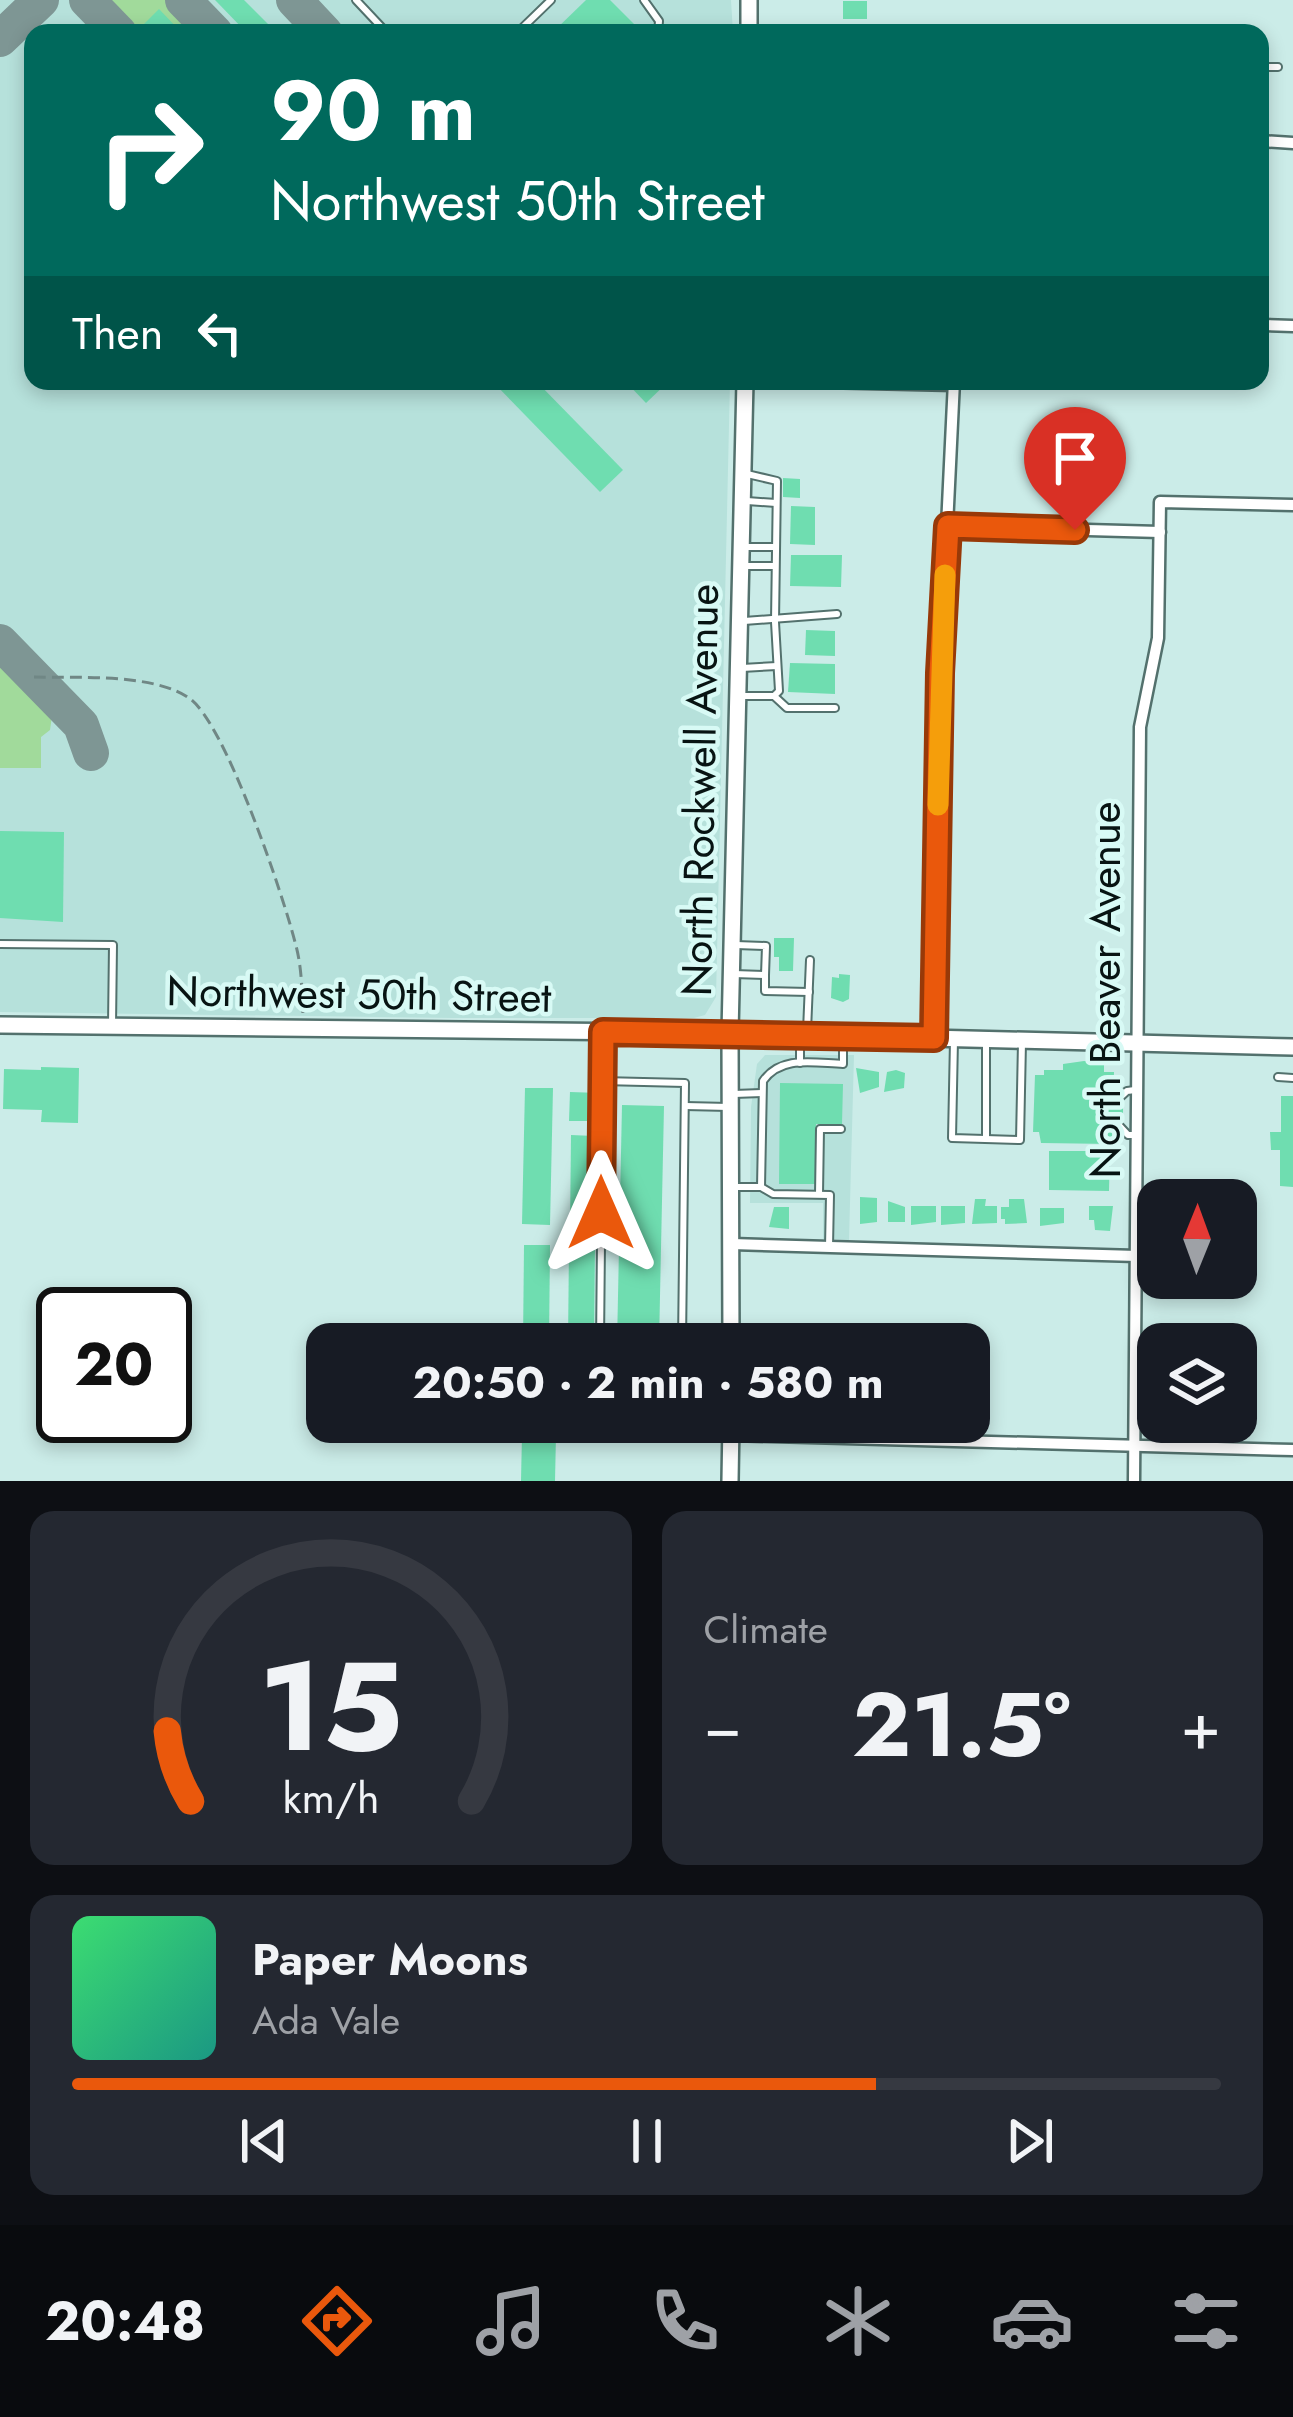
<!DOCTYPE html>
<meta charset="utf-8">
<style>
body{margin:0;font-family:Jost,sans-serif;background:#242831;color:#f1f3f6;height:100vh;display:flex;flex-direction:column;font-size:45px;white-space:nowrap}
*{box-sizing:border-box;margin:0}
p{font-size:39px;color:#9ea1a6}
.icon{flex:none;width:66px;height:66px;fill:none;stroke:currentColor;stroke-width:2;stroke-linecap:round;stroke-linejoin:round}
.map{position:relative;height:1481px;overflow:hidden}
.sheet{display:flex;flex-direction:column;gap:30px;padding:30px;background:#0d0f14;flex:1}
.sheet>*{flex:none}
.banner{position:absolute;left:24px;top:24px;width:1245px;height:366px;border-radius:24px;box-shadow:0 6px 18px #0003;background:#00695c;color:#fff;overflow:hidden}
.needle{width:78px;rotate:1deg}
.fabs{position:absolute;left:1137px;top:1179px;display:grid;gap:24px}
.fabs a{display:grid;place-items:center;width:120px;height:120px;border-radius:24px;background:#171b24;box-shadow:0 6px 18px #0003;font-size:60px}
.speed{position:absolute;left:36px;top:1287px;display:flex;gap:24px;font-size:60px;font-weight:700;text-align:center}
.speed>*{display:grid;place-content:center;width:156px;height:156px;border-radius:50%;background:#171b24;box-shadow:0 6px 18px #0003;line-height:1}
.speed .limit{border:6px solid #111;border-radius:18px;background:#fff;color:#111}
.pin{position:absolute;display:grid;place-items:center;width:102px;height:102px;color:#fff;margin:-123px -51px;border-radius:50% 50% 50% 0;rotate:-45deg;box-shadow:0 0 12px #0007}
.pin .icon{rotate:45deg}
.me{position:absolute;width:132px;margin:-66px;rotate:0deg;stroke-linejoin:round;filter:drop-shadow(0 0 9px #0008)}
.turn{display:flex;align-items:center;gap:42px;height:252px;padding:0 48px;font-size:54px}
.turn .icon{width:156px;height:156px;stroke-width:2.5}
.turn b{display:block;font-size:84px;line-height:102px}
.then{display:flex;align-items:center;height:114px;padding:0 48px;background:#0003;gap:24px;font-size:45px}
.big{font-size:90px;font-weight:700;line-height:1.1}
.sheet .tile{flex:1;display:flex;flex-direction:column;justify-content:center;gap:18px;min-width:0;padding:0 42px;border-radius:24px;background:#242831}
.sheet .dial{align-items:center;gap:0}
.dial svg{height:312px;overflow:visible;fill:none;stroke:#363941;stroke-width:7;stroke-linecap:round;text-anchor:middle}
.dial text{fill:#f1f3f6;stroke:none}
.song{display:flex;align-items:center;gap:36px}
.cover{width:144px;height:144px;border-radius:18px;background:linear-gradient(135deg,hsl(140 70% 55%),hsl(170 70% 35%))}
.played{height:12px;border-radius:6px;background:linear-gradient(90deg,#ea580c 70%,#363941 70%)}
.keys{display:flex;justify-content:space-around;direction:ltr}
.heat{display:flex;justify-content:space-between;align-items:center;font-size:66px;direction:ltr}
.sheet .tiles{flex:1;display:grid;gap:30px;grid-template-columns:1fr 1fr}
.tile:last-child{grid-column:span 2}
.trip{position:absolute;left:306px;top:1323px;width:684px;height:120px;border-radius:24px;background:#171b24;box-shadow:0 6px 18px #0003;font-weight:700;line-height:120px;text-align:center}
.menu{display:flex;height:192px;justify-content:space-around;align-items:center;background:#090b0e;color:#9ea1a6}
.menu .icon{width:84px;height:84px}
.menu .active{color:#ea580c}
.menu b{font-size:54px;color:#f1f3f6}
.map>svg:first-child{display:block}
</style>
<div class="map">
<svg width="1293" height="1481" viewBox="0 0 1293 1481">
<rect width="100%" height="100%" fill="#cbece8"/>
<g fill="#b6e1db">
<polygon points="0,0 731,0 733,33 33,33 33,381 730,381 716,997 705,1015 694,1018 452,1018 0,1012"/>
<polygon points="765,1055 854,1055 849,1240 823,1239 823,1203 750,1203 751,1107 757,1064"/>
</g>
<g fill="#a1da9b">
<polygon points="99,0 172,0 185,13 185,22 178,28 131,33"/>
<polygon points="0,664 52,716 50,730 41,737 41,768 0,768"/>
</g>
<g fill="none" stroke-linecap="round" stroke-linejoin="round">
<g stroke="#7e9694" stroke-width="36">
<polyline points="87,0 119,33"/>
<polyline points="183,0 215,33"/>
<polyline points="294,0 325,33"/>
<polyline points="0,39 41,0"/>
<polyline points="0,642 81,725 91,753"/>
</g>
</g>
<g fill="#6fddb0">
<polygon points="215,0 244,0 277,33 247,33"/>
<polygon points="586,0 610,0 636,26 629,33 552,33"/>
<rect x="843" y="1" width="24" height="18"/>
<polygon points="159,9 182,33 153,33 144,24"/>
<polygon points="492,381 536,381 623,470 600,492"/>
<polygon points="625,381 669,381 646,403"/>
<polygon points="783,478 800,479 800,498 783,497"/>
<polygon points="791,506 815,507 815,545 790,544"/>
<polygon points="791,555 842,555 841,587 790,586"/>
<polygon points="806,630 835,631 835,656 805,655"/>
<polygon points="790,663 835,664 835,694 788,692"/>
<polygon points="0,831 64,832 63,922 0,918"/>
<polygon points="774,938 794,938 793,971 779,971 779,957 774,957"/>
<polygon points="839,974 850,975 849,999 843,1002 831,998 832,977 839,978"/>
<polygon points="1084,1061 1104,1064 1104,1072 1114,1072 1113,1102 1123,1104 1123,1120 1113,1122 1112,1144 1041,1143 1039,1132 1033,1132 1035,1075 1044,1075 1044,1070 1063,1070 1063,1064"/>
<polygon points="41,1067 79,1068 78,1123 41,1122 42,1110 3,1109 4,1069 41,1070"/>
<polygon points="856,1068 879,1072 879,1087 860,1093"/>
<polygon points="896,1070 905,1073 904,1088 884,1092 887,1072"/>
<polygon points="780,1083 843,1084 842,1124 816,1124 815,1184 779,1184"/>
<polygon points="525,1088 553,1088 550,1225 522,1224"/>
<polygon points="570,1092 600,1093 599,1121 569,1121"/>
<polygon points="1281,1096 1293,1096 1293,1187 1280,1186 1280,1150 1271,1150 1270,1132 1281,1132"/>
<polygon points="622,1105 664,1106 659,1344 617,1344"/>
<polygon points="571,1135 594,1136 593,1229 570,1228"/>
<polygon points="1049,1151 1110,1151 1109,1191 1049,1190"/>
<polygon points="860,1197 877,1198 877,1222 860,1224"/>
<polygon points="975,1199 986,1199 985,1206 997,1206 997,1223 972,1224"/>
<polygon points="1009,1199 1024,1199 1027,1223 1005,1224 1005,1219 1001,1219 1001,1207 1009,1207"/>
<polygon points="888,1201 905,1207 905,1222 888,1222"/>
<polygon points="911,1206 936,1206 936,1222 911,1225"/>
<polygon points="941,1206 965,1206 965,1223 941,1225"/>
<polygon points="1089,1206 1113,1206 1110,1231 1095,1230 1094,1220 1089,1220"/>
<polygon points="774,1207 789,1207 789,1229 769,1227"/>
<polygon points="1040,1208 1064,1208 1064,1223 1040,1226"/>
<polygon points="524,1245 550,1245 549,1344 523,1344"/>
<polygon points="569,1245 595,1245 594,1344 568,1344"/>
<polygon points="522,1434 556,1435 555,1481 521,1481"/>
</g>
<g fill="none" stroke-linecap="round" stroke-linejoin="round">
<g stroke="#53716d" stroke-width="10">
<g id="lane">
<polyline points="356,0 387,33"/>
<polyline points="644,0 659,21 658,33"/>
<polyline points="517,33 551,0"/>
<polyline points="1260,67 1278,67"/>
<polyline points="747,501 776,503"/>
<polyline points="746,547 775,547"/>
<polyline points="745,566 774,566"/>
<polyline points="744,621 837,614"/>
<polyline points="742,668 777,666"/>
<polyline points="742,696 774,696 779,691 775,622 777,481 747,474"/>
<polyline points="774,696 787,708 835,708"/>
<polyline points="0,944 113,945 112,1026"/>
<polyline points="734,974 765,975 766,946 736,945"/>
<polyline points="765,975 765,991 809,992"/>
<polyline points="807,1031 810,960"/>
<polyline points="954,1040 952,1138 1020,1140 1022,1042"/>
<polyline points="800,1063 800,1037"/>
<polyline points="1278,1077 1293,1078"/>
<polyline points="602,1081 685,1083 682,1344"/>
<polyline points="734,1094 762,1093"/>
<polyline points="1115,1102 1127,1091 1135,1090"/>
<polyline points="685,1106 729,1107"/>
<polyline points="1115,1121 1128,1135 1136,1135"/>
<polyline points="986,1139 986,1042"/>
<polyline points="736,1187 761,1187 773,1194 830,1195 829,1247"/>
<path d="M761 1187 763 1081C781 1055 814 1063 843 1064V1039"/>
<polyline points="819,1194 820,1129 841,1129"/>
<polyline points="600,1344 603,1036"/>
<polyline points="599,1422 599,1426 730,1427"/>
</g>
</g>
<g stroke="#53716d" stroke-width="15">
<g id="street">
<polyline points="1260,141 1293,143"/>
<polyline points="1260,325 1293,326"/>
<polyline points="777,381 954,385"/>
<polyline points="948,526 1160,532"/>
<polyline points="935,1038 940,672 954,381"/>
<polyline points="732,1244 1137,1256"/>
<polyline points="731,1435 1293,1450"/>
<polyline points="1134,1481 1140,727 1158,638 1160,502 1293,505"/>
</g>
</g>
<g stroke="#53716d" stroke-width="20">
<g id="secondary">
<polyline points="749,33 749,0"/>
<polyline points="0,1025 730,1033 1293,1047"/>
<polyline points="731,1344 730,1033 745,381"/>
<polyline points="730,1481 731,1422"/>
</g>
</g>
<path stroke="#708785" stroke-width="3" stroke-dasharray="12 6" stroke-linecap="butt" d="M34 677C76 678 153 673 189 698 225 722 283 895 295 942 302 966 302 992 303 1016"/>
<use href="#lane" stroke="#fff" stroke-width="6"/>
<use href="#street" stroke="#fff" stroke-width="10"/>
<use href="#secondary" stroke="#fff" stroke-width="15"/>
</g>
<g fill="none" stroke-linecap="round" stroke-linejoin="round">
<g stroke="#983908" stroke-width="30">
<polyline id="route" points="601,1213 603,1032 934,1038 940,673 948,526 1075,530"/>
</g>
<use href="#route" stroke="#ea580c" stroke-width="21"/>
<polyline stroke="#f59e0b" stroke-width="21" points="938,805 945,575"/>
</g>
<g text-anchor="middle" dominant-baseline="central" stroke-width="9" stroke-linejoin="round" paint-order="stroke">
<g font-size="42" fill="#081413" stroke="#d8faf5">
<text transform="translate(700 790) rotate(-89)">North Rockwell Avenue</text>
<text transform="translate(1105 990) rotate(-90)">North Beaver Avenue</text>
<text transform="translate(359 994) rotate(1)">Northwest 50th Street</text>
</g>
</g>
</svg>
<div class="fabs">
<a><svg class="needle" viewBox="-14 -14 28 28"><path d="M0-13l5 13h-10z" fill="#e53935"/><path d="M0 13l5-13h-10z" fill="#9ea1a6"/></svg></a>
<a><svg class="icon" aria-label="layers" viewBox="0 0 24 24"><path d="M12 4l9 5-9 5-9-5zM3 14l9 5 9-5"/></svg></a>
</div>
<div class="speed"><div class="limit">20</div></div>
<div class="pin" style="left:1075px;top:530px;background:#d93025"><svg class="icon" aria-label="arrive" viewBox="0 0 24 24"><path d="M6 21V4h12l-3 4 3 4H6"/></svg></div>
<svg class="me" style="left:601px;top:1213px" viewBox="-20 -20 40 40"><path d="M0-17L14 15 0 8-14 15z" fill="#ea580c" stroke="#fff" stroke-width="4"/></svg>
<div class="trip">20:50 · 2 min · 580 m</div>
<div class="banner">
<div class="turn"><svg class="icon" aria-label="right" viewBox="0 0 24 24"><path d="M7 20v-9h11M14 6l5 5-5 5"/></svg><div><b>90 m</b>Northwest 50th Street</div></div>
<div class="then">Then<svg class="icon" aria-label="left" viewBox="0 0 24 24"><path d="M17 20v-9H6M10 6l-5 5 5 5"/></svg></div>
</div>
</div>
<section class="sheet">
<div class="tiles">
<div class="tile dial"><svg viewBox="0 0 100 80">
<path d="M14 69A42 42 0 1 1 86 69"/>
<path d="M14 69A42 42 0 0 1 8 51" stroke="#ea580c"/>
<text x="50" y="56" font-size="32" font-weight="700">15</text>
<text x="50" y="72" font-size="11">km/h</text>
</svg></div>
<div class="tile"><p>Climate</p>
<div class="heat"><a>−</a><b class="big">21.5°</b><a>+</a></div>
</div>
<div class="tile">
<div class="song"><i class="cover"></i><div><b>Paper Moons</b><p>Ada Vale</p></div></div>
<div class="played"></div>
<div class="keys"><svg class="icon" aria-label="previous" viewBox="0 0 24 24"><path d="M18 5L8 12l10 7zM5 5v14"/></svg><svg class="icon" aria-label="pause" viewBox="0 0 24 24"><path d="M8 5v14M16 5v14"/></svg><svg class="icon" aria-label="next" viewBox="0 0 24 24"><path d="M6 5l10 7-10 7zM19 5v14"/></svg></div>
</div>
</div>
</section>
<nav class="menu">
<b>20:48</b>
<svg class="icon active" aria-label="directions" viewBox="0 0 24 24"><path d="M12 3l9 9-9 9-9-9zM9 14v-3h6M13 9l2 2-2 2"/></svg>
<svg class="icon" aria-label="music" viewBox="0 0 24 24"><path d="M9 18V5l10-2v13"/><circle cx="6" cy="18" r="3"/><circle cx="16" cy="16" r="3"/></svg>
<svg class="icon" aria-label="phone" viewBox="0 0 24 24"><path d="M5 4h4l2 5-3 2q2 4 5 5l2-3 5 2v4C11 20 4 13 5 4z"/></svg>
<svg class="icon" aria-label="climate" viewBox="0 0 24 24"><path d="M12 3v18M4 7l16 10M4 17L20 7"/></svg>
<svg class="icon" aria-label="car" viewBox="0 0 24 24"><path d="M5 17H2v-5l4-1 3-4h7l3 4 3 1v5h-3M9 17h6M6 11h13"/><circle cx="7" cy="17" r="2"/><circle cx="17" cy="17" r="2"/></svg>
<svg class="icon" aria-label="filters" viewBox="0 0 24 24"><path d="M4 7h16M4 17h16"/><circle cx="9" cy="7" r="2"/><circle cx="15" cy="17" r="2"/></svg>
</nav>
